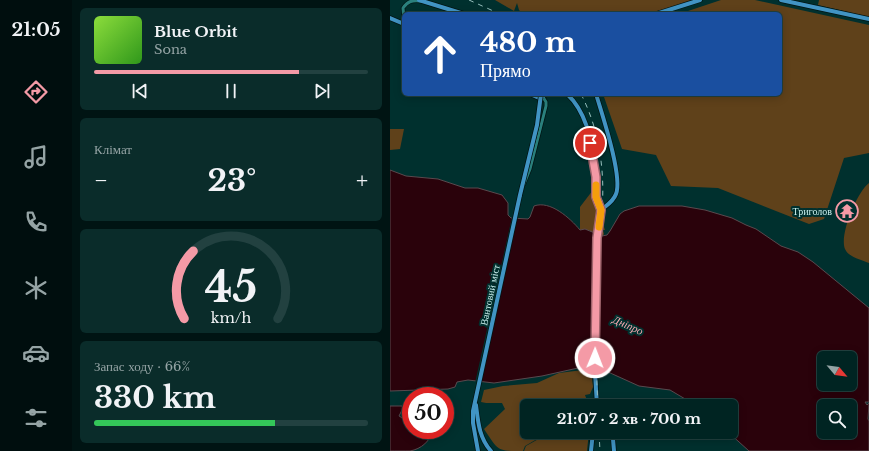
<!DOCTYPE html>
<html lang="uk">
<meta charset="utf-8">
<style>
body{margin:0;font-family:"Libre Baskerville",serif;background:#0a2c2a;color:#f1f3f6;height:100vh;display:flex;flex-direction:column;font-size:15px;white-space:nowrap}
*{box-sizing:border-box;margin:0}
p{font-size:13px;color:#95a4a5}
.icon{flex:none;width:22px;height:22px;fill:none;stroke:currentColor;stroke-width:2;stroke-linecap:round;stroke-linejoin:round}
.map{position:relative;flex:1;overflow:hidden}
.sheet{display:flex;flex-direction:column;gap:8px;padding:8px;background:#001413;width:318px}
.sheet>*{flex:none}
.top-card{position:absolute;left:12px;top:12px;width:380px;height:84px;border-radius:6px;box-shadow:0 2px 10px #0003,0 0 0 1px #224140;background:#1a4fa0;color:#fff;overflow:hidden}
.needle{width:26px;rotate:119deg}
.buttons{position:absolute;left:427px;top:351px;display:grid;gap:8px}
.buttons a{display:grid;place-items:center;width:40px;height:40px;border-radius:6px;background:#002422;box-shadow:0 2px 10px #0003,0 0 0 1px #224140;font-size:20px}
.speed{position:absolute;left:12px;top:387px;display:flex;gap:8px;font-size:20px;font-weight:700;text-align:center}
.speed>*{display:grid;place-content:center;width:52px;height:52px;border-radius:50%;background:#002422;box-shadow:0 2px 10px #0003,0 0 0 1px #224140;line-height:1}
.speed .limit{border:6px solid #d22;background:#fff;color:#111}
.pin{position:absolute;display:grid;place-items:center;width:34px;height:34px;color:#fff;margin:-17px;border:2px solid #fff;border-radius:50%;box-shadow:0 1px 4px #0007}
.me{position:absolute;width:44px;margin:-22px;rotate:1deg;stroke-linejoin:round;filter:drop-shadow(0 0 3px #0008)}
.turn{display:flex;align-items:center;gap:14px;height:84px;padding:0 12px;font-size:18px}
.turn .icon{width:52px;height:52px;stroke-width:2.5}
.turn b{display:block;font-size:28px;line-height:34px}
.big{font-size:30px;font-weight:700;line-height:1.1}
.sheet .widget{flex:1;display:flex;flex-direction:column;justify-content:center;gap:6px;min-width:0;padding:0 14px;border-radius:6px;background:#0a2c2a}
.sheet .dial{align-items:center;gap:0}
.dial svg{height:104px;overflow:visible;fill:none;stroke:#224140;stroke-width:7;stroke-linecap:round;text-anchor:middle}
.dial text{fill:#f1f3f6;stroke:none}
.song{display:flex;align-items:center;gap:12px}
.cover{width:48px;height:48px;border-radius:6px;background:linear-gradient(135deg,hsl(90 70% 55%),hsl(110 70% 35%))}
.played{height:4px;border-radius:2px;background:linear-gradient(90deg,#f49aa6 75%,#224140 75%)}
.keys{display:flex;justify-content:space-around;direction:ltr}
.heat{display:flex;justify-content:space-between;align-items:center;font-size:22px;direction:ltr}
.charge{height:6px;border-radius:3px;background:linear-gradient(90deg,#34c759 66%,#224140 0)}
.trip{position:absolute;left:130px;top:399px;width:218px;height:40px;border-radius:6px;background:#002422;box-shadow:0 2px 10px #0003,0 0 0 1px #224140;font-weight:700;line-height:40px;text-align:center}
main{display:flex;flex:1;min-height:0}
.tabs{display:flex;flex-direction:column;width:72px;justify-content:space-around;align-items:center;background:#000e0e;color:#95a4a5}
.tabs .icon{width:28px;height:28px}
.tabs .current{color:#f49aa6}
.tabs b{font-size:18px;color:#f1f3f6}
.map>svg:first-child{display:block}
</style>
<main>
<nav class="tabs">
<b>21:05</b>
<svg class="icon current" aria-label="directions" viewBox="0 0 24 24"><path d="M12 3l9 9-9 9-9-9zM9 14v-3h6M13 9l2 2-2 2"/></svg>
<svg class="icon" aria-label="music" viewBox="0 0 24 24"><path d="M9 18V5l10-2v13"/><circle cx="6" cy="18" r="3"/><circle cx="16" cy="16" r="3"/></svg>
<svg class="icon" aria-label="phone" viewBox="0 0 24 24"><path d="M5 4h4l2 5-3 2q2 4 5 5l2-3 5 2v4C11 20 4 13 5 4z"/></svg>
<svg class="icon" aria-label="climate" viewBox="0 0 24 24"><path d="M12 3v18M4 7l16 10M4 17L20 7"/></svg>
<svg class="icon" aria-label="car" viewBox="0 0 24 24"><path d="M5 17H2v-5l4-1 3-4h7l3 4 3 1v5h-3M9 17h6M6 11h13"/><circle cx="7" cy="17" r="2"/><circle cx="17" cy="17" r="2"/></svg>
<svg class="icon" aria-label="filters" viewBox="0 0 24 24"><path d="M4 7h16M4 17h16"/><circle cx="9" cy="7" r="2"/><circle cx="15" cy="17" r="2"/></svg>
</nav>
<section class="sheet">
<div class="widget">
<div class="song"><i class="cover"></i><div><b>Blue Orbit</b><p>Sona</p></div></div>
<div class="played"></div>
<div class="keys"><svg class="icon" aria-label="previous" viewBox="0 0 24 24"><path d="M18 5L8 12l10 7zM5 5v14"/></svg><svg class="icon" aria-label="pause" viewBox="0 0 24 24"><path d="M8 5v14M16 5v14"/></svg><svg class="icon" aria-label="next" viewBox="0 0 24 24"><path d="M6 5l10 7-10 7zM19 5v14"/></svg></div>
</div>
<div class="widget"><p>Клімат</p>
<div class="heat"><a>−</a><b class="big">23°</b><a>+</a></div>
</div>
<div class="widget dial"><svg viewBox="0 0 100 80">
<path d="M14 69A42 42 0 1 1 86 69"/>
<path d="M14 69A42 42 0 0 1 21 17" stroke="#f49aa6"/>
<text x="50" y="56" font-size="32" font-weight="700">45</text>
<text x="50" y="72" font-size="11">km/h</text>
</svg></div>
<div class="widget"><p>Запас ходу · 66%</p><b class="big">330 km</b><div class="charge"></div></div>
</section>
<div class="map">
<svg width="479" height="451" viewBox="0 0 479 451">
<rect width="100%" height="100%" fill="#00302e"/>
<g fill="#5f411a">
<polygon points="105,0 304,0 262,14 133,14 129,10 127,3 124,11"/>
<polygon points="331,0 365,0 479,25 479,153 454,158 434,219 419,224 328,188 281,186 266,155 232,149 213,94 390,94 390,14 289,14"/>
<polygon points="429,0 479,0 479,17 428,5"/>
<polygon points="0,129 14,129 10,149 0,150"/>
<path d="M479 183V263C472 260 458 257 455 249 449 235 467 192 479 183Z"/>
<polygon points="203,190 203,200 209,209 208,214 213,215 214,210 215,209 214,227 215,230 213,230 214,234 212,237 202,233 199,230 190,230 190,207"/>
<path d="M201 369 203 387 200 394 195 395 199 406H137V432H167L162 437 169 432H199L197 451H134L136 446 152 437 158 436H152L135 446 133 451C106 451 109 451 94 429L115 409 112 403H96L91 402 94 390 113 386 147 383 169 373Z"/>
</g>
<g fill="#2a020b" stroke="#59494e" fill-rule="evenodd">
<path d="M0 170 16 176 48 179 75 188H88L112 195 118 203V215L121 218 138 219 140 217 144 206C160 200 180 218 190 230L195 229 212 236 217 235 220 231 230 214 234 211 249 206H292L315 210 342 218 356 225 366 229 391 246 408 252 423 262 479 308V402H475L477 405 479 403 478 419 479 421V451H359L338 432H341V406H307L280 390 249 386 207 367 188 368 152 376 104 383 78 380 67 382 65 387 58 389 0 391ZM434 358H460V384H434ZM434 406H460V432H434Z"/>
<path d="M0 406H12L13 408 9 416 14 419 21 418V430H42C41 441 31 449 20 451 14 451 6 451 0 451Z"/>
</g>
<polygon fill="#00302e" points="122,217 127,217 91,384 85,383"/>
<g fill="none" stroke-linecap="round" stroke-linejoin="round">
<g stroke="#001514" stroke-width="4.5">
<g id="minor">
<path d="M14 19 13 8C18 1 22 0 31 1"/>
<polyline points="134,184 140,169 156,106 156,102 153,97"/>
</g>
</g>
<g stroke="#001514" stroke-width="5.5">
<g id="major">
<polyline points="29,0 74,14"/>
<polyline points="391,0 479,19"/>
<polyline points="266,14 310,0"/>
<polyline points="0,18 14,24"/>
<polyline points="140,94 149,98 157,94"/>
<path d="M177 94C198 113 204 149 206 177 207 188 204 199 211 210"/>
<path d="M206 94C212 114 233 177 226 194 223 202 217 205 211 210"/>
<path d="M86 405C88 421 89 438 101 451"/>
<polyline points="207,406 205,372 206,271 207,239 211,210"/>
<polyline points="221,432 223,439 224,451"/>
<polyline points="88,451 83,423 83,411 130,195"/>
<polyline points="201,451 203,432"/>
</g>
</g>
<use href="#minor" stroke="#2a807d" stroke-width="3"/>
<use href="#major" stroke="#4194c4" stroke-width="4"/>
<g stroke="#97c0be" stroke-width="1" stroke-dasharray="5 5" stroke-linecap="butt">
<polyline points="79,0 110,14"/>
<path d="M191 94C211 133 216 178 211 221 211 228 208 235 208 242 205 296 205 352 208 406"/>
<polyline points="209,432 210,451"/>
</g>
<g stroke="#001514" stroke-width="5.5" stroke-linecap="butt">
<polyline id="major-bridge" points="130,195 147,125 151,94"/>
</g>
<use href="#major-bridge" stroke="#4194c4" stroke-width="4"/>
</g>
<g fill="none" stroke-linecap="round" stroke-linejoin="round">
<g stroke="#9f646c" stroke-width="10">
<polyline id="route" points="200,143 206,177 206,197 211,210 207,238 205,358"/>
</g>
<use href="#route" stroke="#f49aa6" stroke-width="7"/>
<polyline stroke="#f59e0b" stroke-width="7" points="206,185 206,197 211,210 209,227"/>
</g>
<defs>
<g id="temple-ring" transform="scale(1.15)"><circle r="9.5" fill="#00302e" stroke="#f49aa6" stroke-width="1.5"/><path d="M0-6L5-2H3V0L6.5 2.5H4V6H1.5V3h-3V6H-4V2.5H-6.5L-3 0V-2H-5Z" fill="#f49aa6"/></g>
</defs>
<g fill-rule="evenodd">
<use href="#temple-ring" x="457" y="211"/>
</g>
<g text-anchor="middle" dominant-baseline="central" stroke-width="4" stroke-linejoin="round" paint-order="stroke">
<g font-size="10" fill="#c8eeec" stroke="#00302e" text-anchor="end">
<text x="442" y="211">Триголов</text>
</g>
<g font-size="10" fill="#c8eeec" stroke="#00302e">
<text transform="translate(100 295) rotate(-78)">Вантовий міст</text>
</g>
<g font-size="11" font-style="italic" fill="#f8aab3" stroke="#00302e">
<text transform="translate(238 325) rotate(24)">Дніпро</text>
</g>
</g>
</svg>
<div class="buttons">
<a><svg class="needle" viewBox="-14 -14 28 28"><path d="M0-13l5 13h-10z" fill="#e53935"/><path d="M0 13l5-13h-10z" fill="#95a4a5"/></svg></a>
<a><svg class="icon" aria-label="search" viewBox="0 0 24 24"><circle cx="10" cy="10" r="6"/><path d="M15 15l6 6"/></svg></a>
</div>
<div class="speed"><div class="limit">50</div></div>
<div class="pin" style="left:200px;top:143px;background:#d93025"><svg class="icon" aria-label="arrive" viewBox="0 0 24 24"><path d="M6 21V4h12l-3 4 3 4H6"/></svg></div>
<svg class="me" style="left:205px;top:358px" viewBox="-20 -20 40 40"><circle r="17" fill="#f49aa6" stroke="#fff" stroke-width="3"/><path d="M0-11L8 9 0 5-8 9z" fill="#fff"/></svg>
<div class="trip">21:07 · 2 хв · 700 m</div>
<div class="top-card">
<div class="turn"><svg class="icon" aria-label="ahead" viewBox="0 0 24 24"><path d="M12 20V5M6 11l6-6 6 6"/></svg><div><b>480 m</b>Прямо</div></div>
</div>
</div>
</main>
